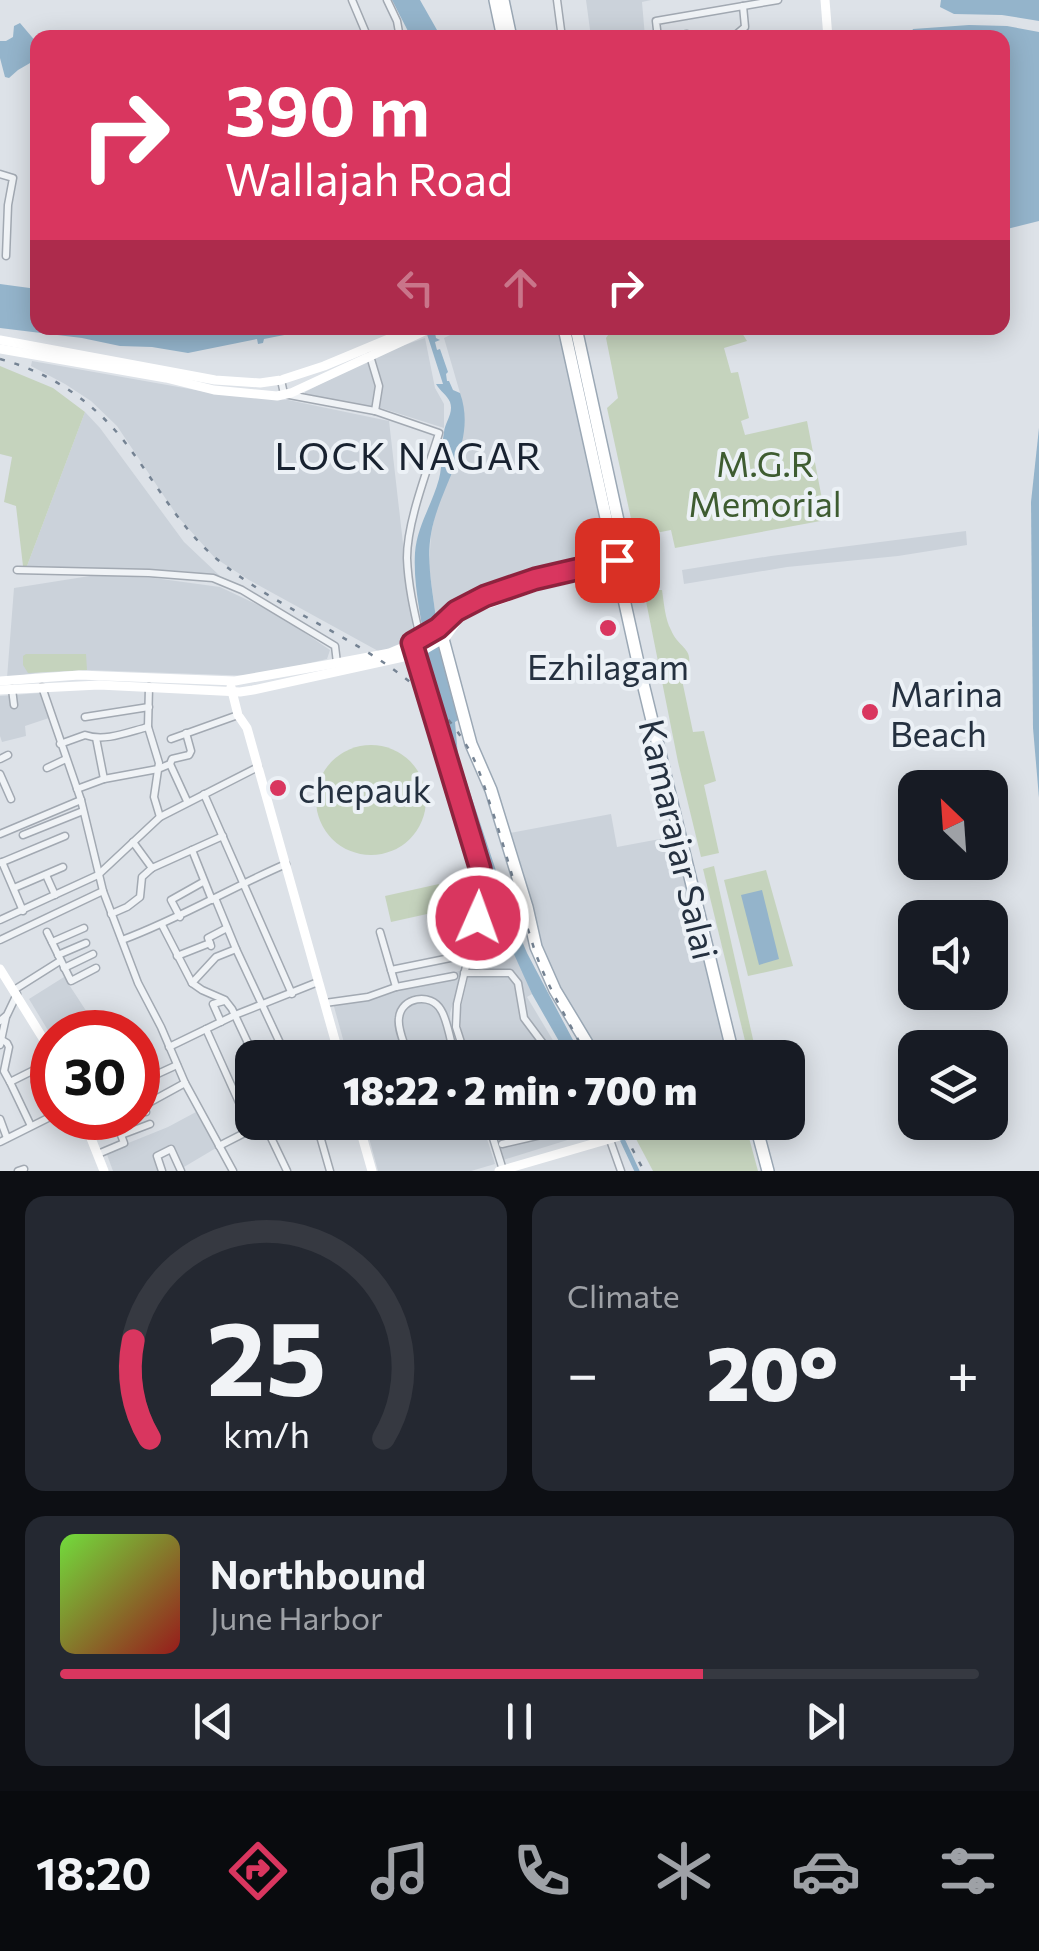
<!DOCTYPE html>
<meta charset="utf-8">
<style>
body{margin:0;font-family:Commissioner,sans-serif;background:#242831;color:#f1f3f6;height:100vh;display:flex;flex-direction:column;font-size:38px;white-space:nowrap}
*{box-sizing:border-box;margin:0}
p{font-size:32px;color:#9ea1a6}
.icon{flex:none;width:55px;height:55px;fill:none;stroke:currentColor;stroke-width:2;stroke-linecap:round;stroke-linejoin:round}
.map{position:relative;height:1171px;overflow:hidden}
.side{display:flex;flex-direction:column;gap:25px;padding:25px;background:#0d0f14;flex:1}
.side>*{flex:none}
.banner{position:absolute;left:30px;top:30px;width:980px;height:305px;border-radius:20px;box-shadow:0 5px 25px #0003;background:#d9365f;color:#fff;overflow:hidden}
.needle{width:65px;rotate:335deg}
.fabs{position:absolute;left:898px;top:770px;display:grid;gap:20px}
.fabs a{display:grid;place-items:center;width:110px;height:110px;border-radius:20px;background:#171b24;box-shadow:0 5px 25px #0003;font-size:50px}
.speed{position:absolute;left:30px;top:1010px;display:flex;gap:20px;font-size:50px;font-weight:700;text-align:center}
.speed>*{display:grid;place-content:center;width:130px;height:130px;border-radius:50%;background:#171b24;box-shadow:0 5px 25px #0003;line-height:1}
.speed .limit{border:15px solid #d22;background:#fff;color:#111}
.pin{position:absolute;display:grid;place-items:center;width:85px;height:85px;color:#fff;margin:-42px;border-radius:20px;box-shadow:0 5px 15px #0006}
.me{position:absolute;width:110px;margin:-55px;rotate:2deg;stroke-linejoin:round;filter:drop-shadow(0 0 8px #0008)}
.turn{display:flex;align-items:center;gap:35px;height:210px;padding:0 30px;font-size:45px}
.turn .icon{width:130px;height:130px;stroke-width:2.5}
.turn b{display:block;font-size:70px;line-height:85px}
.lanes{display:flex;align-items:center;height:95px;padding:0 30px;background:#0003;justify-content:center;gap:50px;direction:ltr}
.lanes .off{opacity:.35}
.big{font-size:75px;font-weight:800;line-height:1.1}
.side .tile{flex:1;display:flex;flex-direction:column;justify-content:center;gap:15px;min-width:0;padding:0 35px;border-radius:20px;background:#242831}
.side .dial{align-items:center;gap:0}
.dial svg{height:260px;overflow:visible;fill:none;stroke:#363941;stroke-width:7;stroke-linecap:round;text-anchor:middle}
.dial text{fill:#f1f3f6;stroke:none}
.song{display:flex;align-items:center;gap:30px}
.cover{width:120px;height:120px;border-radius:15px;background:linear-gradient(135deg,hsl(100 70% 55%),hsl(0 70% 35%))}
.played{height:10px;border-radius:5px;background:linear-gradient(90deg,#d9365f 70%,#363941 70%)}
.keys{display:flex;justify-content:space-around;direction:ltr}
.heat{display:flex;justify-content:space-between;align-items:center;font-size:55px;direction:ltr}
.side .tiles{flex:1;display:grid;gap:25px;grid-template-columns:1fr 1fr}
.tile:last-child{grid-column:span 2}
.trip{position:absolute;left:235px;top:1040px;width:570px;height:100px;border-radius:20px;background:#171b24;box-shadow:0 5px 25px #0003;font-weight:800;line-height:100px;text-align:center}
.tab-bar{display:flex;height:160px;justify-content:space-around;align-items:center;background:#090b0e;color:#9ea1a6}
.tab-bar .icon{width:70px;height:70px}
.tab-bar .active{color:#d9365f}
.tab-bar b{font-size:45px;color:#f1f3f6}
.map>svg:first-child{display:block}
</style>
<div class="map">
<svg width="1039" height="1171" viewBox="0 0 1039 1171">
<rect width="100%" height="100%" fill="#dde2e8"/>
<g fill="#cbd2da">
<polygon points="586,0 651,0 642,2 645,37 591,37"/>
<polygon points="457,328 559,328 609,552 596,562 535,574 487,592 468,600 436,619 429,566 431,534 460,393 444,338 454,333"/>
<polygon points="425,338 435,388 444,404 444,428 381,408 304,396 305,392 384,352"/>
<polygon points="32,361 201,391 288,400 389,421 413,631 399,644 380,652 249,580 215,558 178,517 117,426 91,401 65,384 31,366"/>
<polygon points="85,412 100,428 184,542 220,576 192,572 27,566"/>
<polygon points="966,531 967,545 898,556 787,567 684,584 682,570 771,556"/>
<polygon points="96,575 154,578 220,587 277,614 330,650 327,659 254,676 87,670 41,672 7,678 14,588"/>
<polygon points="40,693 52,717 25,726 26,736 2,742 0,736 0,696"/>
<polygon points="611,814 617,847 676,836 732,1057 595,1057 543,952 510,833"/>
<polygon points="491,897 532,994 527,997 563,1057 470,1057 461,1030 460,1012 486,899"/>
<polygon points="463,970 450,1013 451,1026 461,1057 348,1057 333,1003"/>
<polygon points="64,977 98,1029 93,1032 52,1032 52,1037 29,999"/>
<polygon points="196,1112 216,1148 184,1167 173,1147 157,1151 155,1157 160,1171 113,1171 106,1152 168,1127"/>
<polygon points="365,1123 482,1123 495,1164 471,1171 378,1171"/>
<polygon points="491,1123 599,1123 603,1129 503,1160"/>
</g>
<g fill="#c5d3bd">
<polygon points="613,328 739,328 747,341 724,348 731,373 738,372 749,418 741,421 745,435 807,421 826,520 675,548 671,530 635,537 607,408 618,398 606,338"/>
<polygon points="0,366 53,388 85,412 27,566 23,566 16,506 4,502 12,457 0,454"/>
<path d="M651 580 657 590H662C664 603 665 619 671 630 680 652 700 647 682 680L693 732 704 731 716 781 704 785 719 853 701 857 678 762 642 581Z"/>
<polygon points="26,654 86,654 87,670 28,673 23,665 23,656"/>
<circle cx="371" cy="800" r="55"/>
<polygon points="714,866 757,1057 749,1057 703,869"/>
<polygon points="766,870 793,966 748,976 724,880"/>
<polygon points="439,884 445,910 391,922 385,896"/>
<polygon points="687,1122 745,1123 758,1171 653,1171 636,1139"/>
</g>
<g fill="#94b4cb">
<polygon points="392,0 420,0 441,37 411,37"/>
<polygon points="941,0 1039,0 1039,21 1002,15 954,14 940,7"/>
<polygon points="20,23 37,43 37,59 18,70 9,78 5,77 0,58 0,41 6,41 13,37 14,26"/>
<polygon points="969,25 1007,26 1039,32 1039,221 1003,230 1002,38 909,37 913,29"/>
<polygon points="0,284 37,289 38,328 320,328 264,339 263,343 258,344 257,339 188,353 152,347 120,346 82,338 0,328"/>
<path d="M425 328H434L436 338 440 340 435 342 437 350 440 349 448 372 446 374 447 381H449L453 390 460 393C478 443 439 486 431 534 426 562 433 592 436 619 431 632 437 649 445 658L461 718 455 722 458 756 509 910 527 953 582 1057H568L532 994 513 952 491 897 465 812V803L449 753 427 668V654C422 622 413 586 415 553 417 526 432 505 439 479 443 464 441 448 444 432 445 422 454 413 450 402 447 395 440 391 436 384H443Z"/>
<polygon points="1039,428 1039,798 1033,728 1031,502"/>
<polygon points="762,890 779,959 759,965 741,895"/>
</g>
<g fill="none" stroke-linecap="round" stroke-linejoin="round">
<polyline stroke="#94b4cb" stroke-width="5" points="614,1122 637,1171"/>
<g stroke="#a2a9b2" stroke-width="9">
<g id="street">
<polyline points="352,0 368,38"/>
<polyline points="387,0 397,21 400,38"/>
<polyline points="557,0 562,38"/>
<polyline points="658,38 656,21 778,0"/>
<polyline points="664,38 687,34"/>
<polyline points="732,38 745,27 743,6"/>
<polyline points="0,174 13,178 8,205 6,256"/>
<polyline points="370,356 379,386 375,411"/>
<path d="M281 380 284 394 375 411 439 433C428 469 407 521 407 558 408 585 414 611 420 637"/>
<polyline points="17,570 149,573 213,578 242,590 335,646 337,663"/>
<polyline points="412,643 443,742 484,891 457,1004 456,1027 466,1058"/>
<polyline points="42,687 81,800 103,891 138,983 161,1027 185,1083 233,1171"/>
<polyline points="149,687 148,727 159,763 154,797 160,817"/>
<polyline points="12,689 14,705"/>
<polyline points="85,717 149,707"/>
<polyline points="96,738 104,779"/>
<polyline points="171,739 238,715"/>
<path d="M60 744 85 735C105 742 128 732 148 727"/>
<polyline points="0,759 8,755"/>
<polyline points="170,764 187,801"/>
<polyline points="47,768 66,759"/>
<polyline points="0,774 11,799"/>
<polyline points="77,789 104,779 158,769 170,764 172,759 189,755 191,751 186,733"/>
<polyline points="204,794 292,994"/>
<polyline points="0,834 81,800"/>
<polyline points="23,835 83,811"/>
<polyline points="133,842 152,868"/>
<polyline points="192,850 212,900"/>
<polyline points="2,862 23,911"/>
<polyline points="0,863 65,836"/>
<polyline points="46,875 55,895"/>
<polyline points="14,888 63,867"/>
<polyline points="215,898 236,949 287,1058"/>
<polyline points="111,914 127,907 140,897 142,877 152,868 223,836"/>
<polyline points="180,917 171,900 203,882"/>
<polyline points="0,920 98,875 160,817 258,767"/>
<polyline points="162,925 192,983 202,990 225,1000 232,1009 255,1058"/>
<polyline points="47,932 71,981 96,968"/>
<polyline points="0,940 103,891"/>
<path d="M122 940C179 919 230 888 286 864"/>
<polyline points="52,942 84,928"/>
<polyline points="211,946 208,938 227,928"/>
<polyline points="58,955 86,943"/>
<polyline points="177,956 210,943"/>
<polyline points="64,968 93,954"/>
<polyline points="391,970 455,957 463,954 464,943"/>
<polyline points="464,973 510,973 518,983 524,1018 554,1058"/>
<polyline points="192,983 216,957 236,949"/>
<polyline points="396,987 454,976"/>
<polyline points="14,990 60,961"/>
<polyline points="325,1003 368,997 396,987 380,932"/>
<polyline points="0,1021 7,1015 17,994"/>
<polyline points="221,1022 213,1004 224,1001"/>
<polyline points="206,1029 251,1129"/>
<polyline points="97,1032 101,1030 102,1032"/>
<polyline points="2,1040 7,1043 9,1047 4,1071 10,1082"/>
<polyline points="0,1045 6,1017"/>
<polyline points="169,1047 235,1015 318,982"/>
<path d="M408 1058C406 1045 397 1030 399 1018 401 997 431 992 441 1010 448 1021 451 1044 455 1058"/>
<polyline points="35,1082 52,1116"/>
<polyline points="138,1083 177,1065"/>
<polyline points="138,1096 146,1112"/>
<polyline points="143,1106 185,1083"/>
<polyline points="104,1118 107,1123"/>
<polyline points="0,1119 7,1138"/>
<polyline points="316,1122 330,1171"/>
<polyline points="488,1122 503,1170"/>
<polyline points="264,1123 287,1171"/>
<polyline points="31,1126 10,1082 34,1070"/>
<polyline points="91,1136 119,1125"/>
<polyline points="610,1140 621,1171"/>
<polyline points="509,1141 531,1122"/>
<polyline points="0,1142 52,1116"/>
<polyline points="502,1144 571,1128"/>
<polyline points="219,1146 264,1123"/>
<polyline points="98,1154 124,1143 121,1135 150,1124"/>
<polyline points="18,1171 24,1169"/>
<polyline points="162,1171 157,1156 171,1149 181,1171"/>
</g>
</g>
<g stroke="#9ba8b5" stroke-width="14">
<g id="primary">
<polyline points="495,0 503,38"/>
<polyline points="503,0 511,38"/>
<polyline points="564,328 639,667 734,1058"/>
<polyline points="576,328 627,562 630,593"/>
<polyline points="443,639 471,744 491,790 527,907 536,947 555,990 596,1058"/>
<polyline points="633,1122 636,1128"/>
<polyline points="755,1122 768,1171"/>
</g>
</g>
<use href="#street" stroke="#f0f3f6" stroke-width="6"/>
<g stroke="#fff" stroke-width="9">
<polyline points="825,0 828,38"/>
<polyline points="0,340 215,380 260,383 281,380 324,366 415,328"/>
<polyline points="0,349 166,378 214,390 277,396 291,393 431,328"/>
<polyline points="0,681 79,675 235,681 337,663 390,653 407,646 439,628 455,611 485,596 535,579 620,560"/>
<polyline points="231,687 238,715 247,728 340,1058"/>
<polyline points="0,690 99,685 240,692 253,690 417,654 446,637 462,614 474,609 541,585 621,568"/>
<polyline points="0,969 52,1053"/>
<polyline points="83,1118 104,1171"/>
<polyline points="358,1122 372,1171"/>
<polyline points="499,1171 668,1122"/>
</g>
<use href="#primary" stroke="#fff" stroke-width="11"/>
<g stroke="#758393" stroke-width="2.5" stroke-dasharray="5 10" stroke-linecap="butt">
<path d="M0 359C55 374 100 406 133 453 161 491 185 535 223 564 304 628 413 654 468 748 478 765 484 785 490 804 506 850 517 896 532 942 544 982 568 1020 588 1058"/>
<polyline points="618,1122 644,1171"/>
</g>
</g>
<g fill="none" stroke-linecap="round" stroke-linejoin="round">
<g stroke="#8d233e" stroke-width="25">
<polyline id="route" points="478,918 484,891 480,868 412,643 438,628 456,611 485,596 535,579 617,560"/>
</g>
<use href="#route" stroke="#d9365f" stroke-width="18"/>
</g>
<g fill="#d9365f" stroke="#ecf1f6" stroke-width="4">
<circle cx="608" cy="628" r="10"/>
<circle cx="870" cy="712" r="10"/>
<circle cx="278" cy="788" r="10"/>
</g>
<g text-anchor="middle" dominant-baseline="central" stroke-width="8" stroke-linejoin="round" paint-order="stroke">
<g font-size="35" fill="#3e5c31" stroke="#ecf1f6">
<text x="765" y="462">M.G.R<tspan x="765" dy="40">Memorial</tspan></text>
</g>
<g font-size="35" fill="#253140" stroke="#ecf1f6" text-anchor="start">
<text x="608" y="665" text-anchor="middle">Ezhilagam</text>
<text x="890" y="692">Marina<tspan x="890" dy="40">Beach</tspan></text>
<text x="298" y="788">chepauk</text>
</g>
<g font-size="35" fill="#253140" stroke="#ecf1f6">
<text transform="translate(680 839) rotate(77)">Kamarajar Salai</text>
</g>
<g font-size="38" letter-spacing="2.5" fill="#182230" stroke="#ecf1f6">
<text x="409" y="454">LOCK NAGAR</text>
</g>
</g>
</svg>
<div class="fabs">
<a><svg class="needle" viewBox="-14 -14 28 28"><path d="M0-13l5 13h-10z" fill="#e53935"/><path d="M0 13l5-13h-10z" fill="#9ea1a6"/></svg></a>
<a><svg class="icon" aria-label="sound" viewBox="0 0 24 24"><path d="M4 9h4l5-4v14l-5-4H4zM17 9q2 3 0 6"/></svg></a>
<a><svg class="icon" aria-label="layers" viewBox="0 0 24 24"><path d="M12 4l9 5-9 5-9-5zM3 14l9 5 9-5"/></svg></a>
</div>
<div class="speed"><div class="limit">30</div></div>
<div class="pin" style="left:617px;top:560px;background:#d93025"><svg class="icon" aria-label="arrive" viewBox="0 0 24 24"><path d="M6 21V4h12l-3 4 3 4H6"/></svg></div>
<svg class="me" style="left:478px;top:918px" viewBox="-20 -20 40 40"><circle r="17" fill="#d9365f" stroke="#fff" stroke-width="3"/><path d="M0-11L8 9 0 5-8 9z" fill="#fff"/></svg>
<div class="trip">18:22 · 2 min · 700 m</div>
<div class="banner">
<div class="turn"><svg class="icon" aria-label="right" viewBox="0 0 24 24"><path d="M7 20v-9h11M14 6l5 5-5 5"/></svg><div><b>390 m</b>Wallajah Road</div></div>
<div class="lanes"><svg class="icon off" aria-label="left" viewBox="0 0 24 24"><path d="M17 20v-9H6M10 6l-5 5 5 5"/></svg><svg class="icon off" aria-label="ahead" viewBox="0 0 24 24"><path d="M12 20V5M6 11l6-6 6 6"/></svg><svg class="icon" aria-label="right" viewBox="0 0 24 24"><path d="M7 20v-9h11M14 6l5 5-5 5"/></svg></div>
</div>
</div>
<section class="side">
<div class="tiles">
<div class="tile dial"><svg viewBox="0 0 100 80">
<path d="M14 69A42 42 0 1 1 86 69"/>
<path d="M14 69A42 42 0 0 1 9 39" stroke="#d9365f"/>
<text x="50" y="56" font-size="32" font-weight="700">25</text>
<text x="50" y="72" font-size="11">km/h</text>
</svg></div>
<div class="tile"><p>Climate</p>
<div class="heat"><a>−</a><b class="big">20°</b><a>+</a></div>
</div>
<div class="tile">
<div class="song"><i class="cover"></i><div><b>Northbound</b><p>June Harbor</p></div></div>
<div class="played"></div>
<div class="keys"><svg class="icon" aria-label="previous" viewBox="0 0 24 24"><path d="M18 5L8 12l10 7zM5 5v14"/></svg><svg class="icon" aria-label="pause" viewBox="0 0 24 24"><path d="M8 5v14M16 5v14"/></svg><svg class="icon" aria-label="next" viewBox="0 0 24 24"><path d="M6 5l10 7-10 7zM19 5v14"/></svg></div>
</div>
</div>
</section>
<nav class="tab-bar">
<b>18:20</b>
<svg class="icon active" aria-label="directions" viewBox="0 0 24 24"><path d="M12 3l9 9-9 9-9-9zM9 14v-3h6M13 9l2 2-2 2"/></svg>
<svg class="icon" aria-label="music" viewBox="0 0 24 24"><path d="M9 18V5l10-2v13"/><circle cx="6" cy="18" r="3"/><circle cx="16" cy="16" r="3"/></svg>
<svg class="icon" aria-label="phone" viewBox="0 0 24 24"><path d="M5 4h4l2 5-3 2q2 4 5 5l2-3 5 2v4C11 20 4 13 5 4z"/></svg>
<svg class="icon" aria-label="climate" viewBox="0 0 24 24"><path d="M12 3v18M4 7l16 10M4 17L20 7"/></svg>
<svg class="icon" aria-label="car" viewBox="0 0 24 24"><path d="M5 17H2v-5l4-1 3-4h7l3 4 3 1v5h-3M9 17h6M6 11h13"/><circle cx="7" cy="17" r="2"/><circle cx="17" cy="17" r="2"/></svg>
<svg class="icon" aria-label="filters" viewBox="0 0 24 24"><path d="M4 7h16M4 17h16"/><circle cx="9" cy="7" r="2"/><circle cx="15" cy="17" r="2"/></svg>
</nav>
